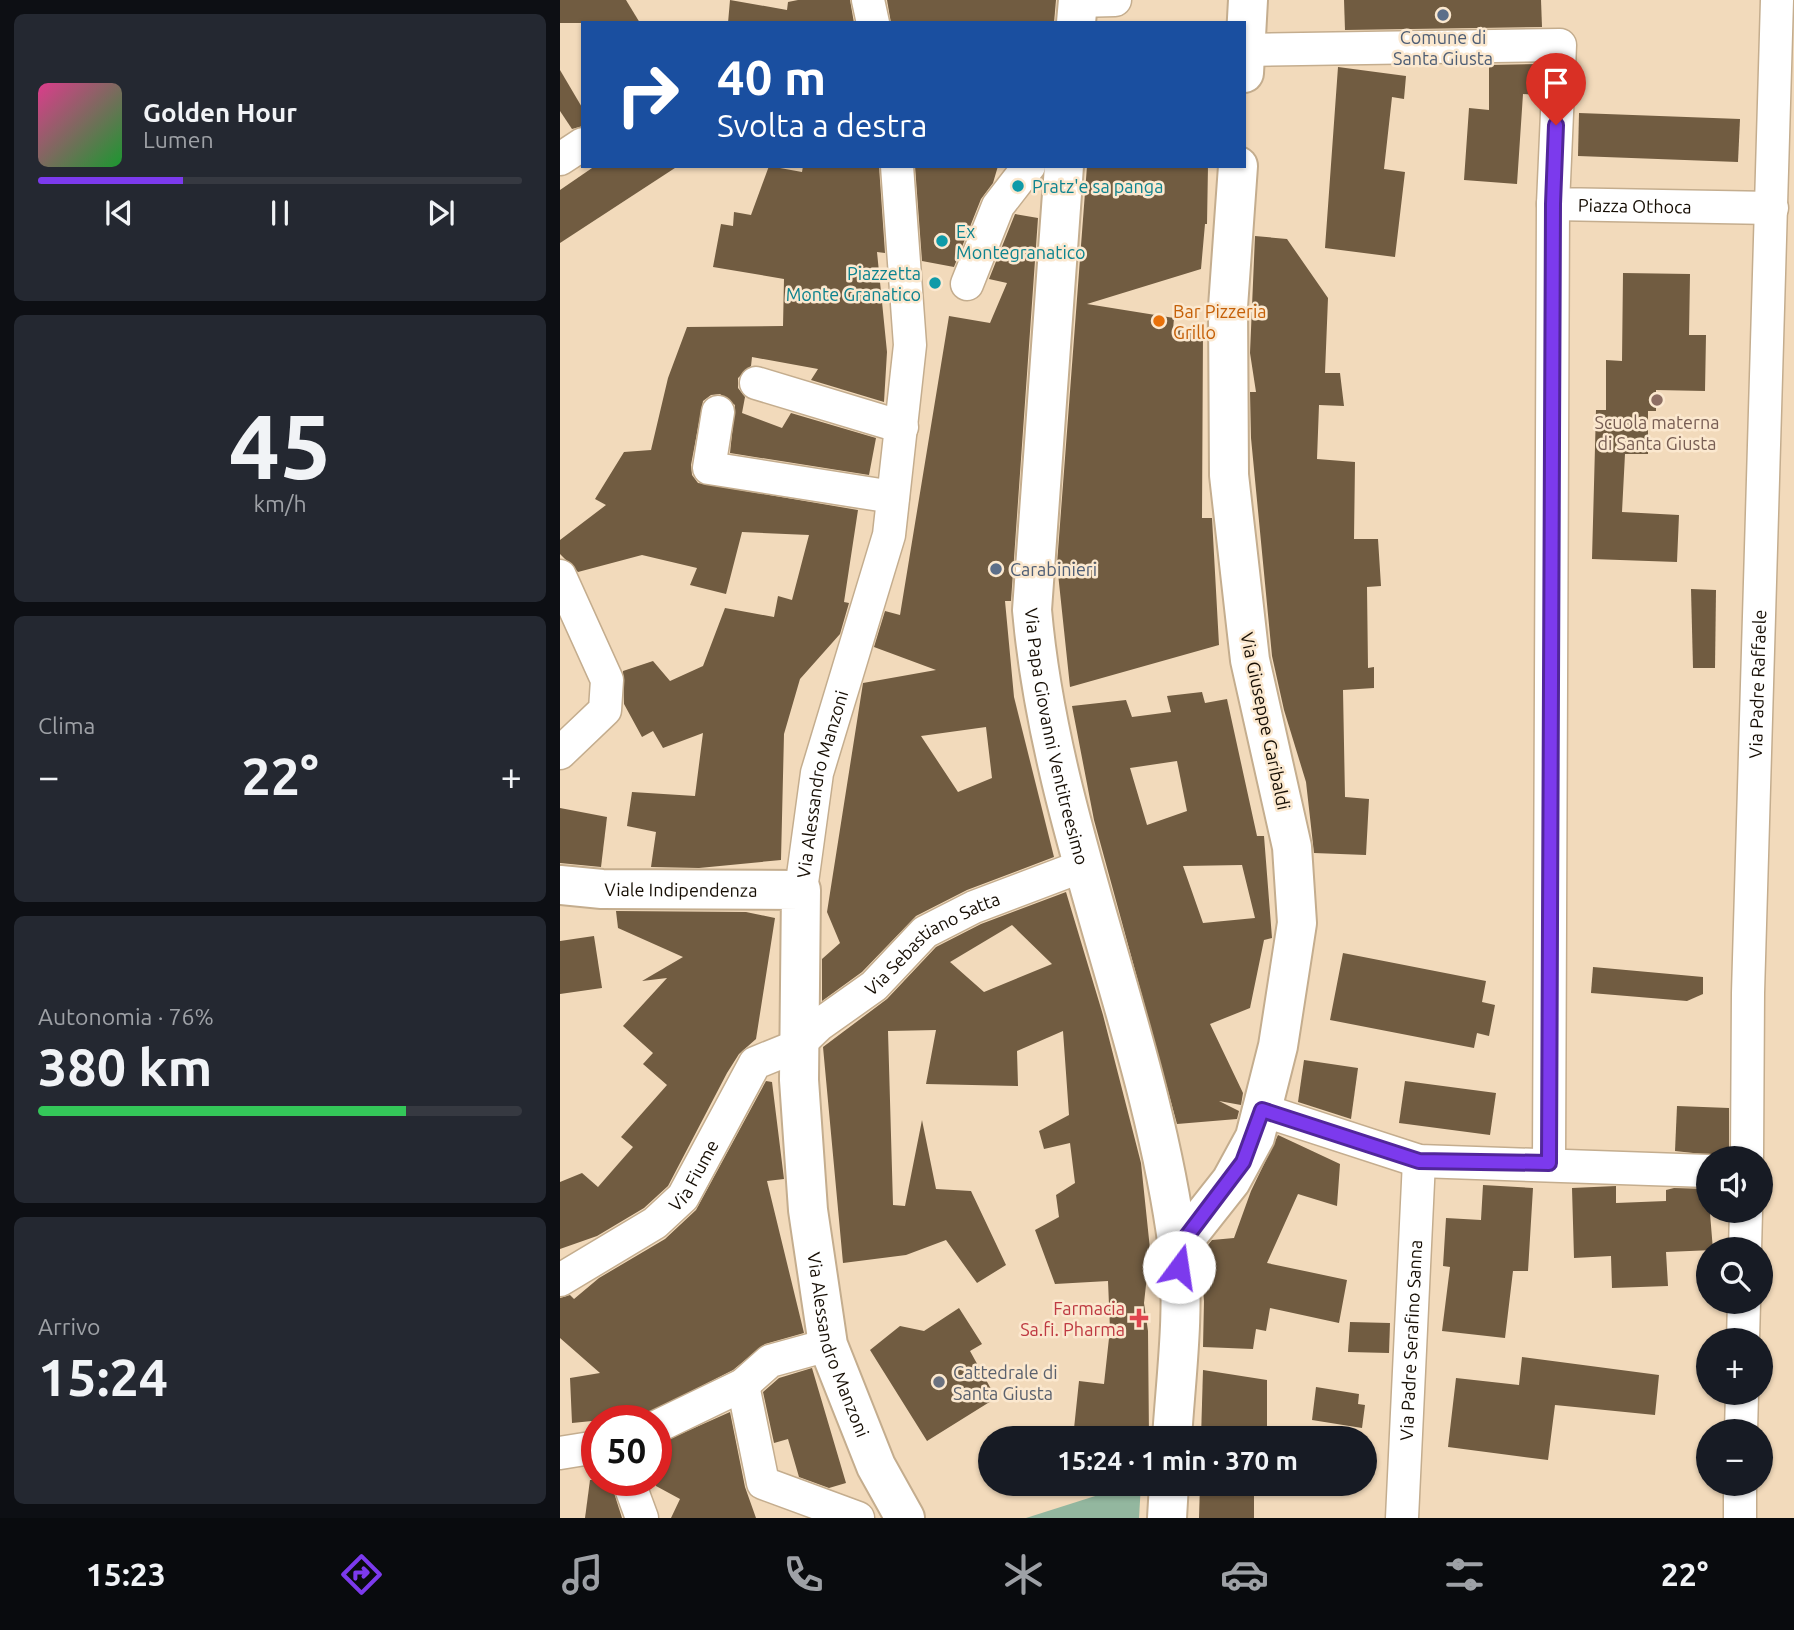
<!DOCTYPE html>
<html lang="it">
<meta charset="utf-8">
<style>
body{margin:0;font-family:Ubuntu,sans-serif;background:#242831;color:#f1f3f6;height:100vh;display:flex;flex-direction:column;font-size:26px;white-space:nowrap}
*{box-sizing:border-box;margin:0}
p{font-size:23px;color:#9ea1a6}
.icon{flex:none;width:38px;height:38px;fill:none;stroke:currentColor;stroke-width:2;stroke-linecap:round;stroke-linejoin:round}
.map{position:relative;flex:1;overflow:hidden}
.side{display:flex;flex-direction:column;gap:14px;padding:14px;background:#0d0f14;width:560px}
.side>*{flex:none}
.hud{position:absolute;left:21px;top:21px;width:665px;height:147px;border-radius:0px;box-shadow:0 2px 5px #0004;background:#1a4fa0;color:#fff;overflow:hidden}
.controls{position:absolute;left:1136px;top:1146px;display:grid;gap:14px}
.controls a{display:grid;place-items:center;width:77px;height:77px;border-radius:50%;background:#171b24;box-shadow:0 2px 5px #0004;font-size:35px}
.speed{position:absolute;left:21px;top:1405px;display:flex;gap:14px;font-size:35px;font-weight:700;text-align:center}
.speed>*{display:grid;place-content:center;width:91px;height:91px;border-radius:50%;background:#171b24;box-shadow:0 2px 5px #0004;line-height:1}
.speed .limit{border:10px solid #d22;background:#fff;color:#111}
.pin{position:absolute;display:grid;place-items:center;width:60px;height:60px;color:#fff;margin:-72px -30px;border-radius:50% 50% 50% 0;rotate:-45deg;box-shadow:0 0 7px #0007}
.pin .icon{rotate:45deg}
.me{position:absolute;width:77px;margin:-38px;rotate:14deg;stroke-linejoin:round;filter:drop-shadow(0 0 5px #0008)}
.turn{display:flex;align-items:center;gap:24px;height:147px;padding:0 21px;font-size:32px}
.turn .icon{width:91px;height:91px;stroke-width:2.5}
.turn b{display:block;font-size:49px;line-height:60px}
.big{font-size:52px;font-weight:700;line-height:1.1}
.side .widget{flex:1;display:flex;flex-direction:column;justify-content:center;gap:10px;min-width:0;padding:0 24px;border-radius:10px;background:#242831}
.side .dial{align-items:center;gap:0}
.dial b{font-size:91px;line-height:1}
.song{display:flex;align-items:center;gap:21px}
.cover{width:84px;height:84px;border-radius:10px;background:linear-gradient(135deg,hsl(330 70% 55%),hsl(130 70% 35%))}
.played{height:7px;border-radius:4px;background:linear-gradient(90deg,#7c3aed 30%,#363941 30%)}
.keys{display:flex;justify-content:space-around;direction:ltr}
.heat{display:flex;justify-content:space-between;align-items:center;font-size:38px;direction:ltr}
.charge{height:10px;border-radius:5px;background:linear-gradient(90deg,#34c759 76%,#363941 0)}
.trip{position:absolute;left:418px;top:1426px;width:399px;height:70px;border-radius:35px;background:#171b24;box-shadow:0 2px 5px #0004;font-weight:700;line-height:70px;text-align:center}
.menu{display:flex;height:112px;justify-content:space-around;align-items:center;background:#090b0e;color:#9ea1a6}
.menu .icon{width:49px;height:49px}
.menu .current{color:#7c3aed}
.menu b{font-size:32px;color:#f1f3f6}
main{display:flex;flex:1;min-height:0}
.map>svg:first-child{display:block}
</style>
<main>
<section class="side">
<div class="widget">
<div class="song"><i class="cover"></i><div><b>Golden Hour</b><p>Lumen</p></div></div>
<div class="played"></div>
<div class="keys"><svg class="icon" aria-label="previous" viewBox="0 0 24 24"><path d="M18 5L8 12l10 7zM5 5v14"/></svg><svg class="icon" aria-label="pause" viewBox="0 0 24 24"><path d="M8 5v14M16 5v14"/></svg><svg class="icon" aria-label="next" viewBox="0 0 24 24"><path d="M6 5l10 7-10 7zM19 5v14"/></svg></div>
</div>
<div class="widget dial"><b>45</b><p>km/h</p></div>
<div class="widget"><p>Clima</p>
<div class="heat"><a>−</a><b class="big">22°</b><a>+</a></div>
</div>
<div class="widget"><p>Autonomia · 76%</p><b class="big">380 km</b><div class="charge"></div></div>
<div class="widget"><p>Arrivo</p><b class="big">15:24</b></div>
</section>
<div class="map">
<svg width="1234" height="1518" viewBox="0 0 1234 1518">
<rect width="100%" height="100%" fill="#f2dabb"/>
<polygon fill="#93b79f" points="573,1484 581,1484 579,1518 466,1518"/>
<g fill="#715c41" fill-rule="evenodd">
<polygon points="0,0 66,0 80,23 0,23"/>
<polygon points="170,0 227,10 228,2 238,0 290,0 294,23 168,23"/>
<polygon points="327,0 496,0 494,23 331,23"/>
<polygon points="784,0 981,0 982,27 785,30"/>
<polygon points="979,64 978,95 963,94 957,184 904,180 909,108 929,110 929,65"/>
<polygon points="778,67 846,76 844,99 832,97 824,169 845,172 835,257 765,248"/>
<polygon points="0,70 23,109 23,126 12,129 0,111"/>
<polygon points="1019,113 1180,119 1178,162 1018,156"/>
<polygon points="35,166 118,166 0,243 0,190"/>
<polygon points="209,166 242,172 243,166 319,166 325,253 317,252 327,352 324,402 251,380 258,369 192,357 191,366 178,378 178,388 185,397 182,413 222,428 231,413 316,438 309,475 170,453 175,405 160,394 151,395 143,401 131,465 132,475 138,483 298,510 284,602 289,603 280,634 240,679 224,734 221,860 139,868 91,867 96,832 67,826 72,792 135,796 143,733 103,748 93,731 82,737 64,704 63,671 93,661 110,681 143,666 165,608 214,617 218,596 232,600 249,535 182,532 166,594 130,585 137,568 82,555 18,572 0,554 0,540 46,505 35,499 64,452 91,450 108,378 127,327 223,326 224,279 153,267 161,224 173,226 174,212 191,215"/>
<polygon points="355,166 438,166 433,183 421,199 394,267 362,261"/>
<polygon points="527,166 648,166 647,224 645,224 641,269 527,304 614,318 613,330 643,332 642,518 652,518 659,645 510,687 497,564"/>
<path d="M455 214 478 218 451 601H445L454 697 494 857 407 890 356 916 302 972 262 1001V959L280 943 267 912 303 683 376 670 314 647 325 611 340 615 389 316 430 323 447 283 429 279ZM426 727 432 778 398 792 361 736Z"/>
<polygon points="695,236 727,239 768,298 765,373 780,373 784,406 759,405 757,459 795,462 794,539 818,539 821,586 807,587 808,668 814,667 814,688 783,690 785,797 809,799 806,855 754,853 746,782 724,710 712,656 691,438 690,392 696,392 690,353"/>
<polygon points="1063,273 1130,274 1129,335 1146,335 1145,391 1096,390 1096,411 1088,411 1088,454 1065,454 1062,512 1119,515 1117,562 1032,559 1036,410 1046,410 1046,360 1062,361"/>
<polygon points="1131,589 1156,590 1155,668 1133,668"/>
<path d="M642 692 645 703 667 699 697 836H704L712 938 704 940 690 1008 650 1024 683 1093 681 1105 659 1101 679 1111 677 1119 617 1124 534 820 512 706 566 700 572 717 611 712 607 696ZM617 761 627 811 587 825 570 768ZM682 865 695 918 643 923 623 866Z"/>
<polygon points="0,808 47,817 41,867 0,863"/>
<path d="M506 892 543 1015 581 1163 590 1249 584 1303 588 1331 589 1438H513L519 1381 544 1384 550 1329 548 1281 495 1284 475 1230 499 1217 496 1195 515 1183 510 1143 484 1149 479 1131 509 1115 503 1031 457 1051 458 1086 366 1084 376 1030 328 1031 333 1205 345 1206 362 1120 376 1189 411 1191 446 1265 417 1283 386 1240 346 1255 283 1263 263 1047 327 999 376 947 421 924ZM452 925 492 964 424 992 390 962Z"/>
<polygon points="56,911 186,912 215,918 196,1039 179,1054 167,1073 108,1186 84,1208 37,1236 0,1249 0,1182 22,1173 38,1187 73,1147 61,1137 107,1085 83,1064 93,1053 63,1026 107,978 82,981 123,957 58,928"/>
<polygon points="34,936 42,988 0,994 0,941"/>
<polygon points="783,953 926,981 922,1002 935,1005 929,1036 917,1033 914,1048 770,1020"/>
<polygon points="1033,967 1143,977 1143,994 1127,1001 1031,993"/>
<polygon points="744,1060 798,1068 791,1119 738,1102"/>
<polygon points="206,1081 212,1082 224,1179 207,1181 244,1333 205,1344 173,1370 82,1416 12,1423 10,1378 40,1373 0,1338 0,1298 10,1295 14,1299 39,1278 105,1239 136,1210"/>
<polygon points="845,1081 936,1093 930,1135 839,1123"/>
<polygon points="1117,1106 1169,1108 1169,1157 1115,1151"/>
<polygon points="718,1135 780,1164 777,1206 738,1194 707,1263 787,1280 779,1323 710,1308 706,1331 696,1329 693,1349 643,1347 644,1301 640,1255 652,1240 674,1238 691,1191"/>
<polygon points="923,1185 973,1188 968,1271 953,1271 945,1338 882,1331 890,1267 883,1266 886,1218 921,1220"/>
<polygon points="1056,1186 1056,1203 1106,1201 1106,1190 1114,1188 1148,1189 1153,1250 1106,1252 1108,1286 1052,1288 1051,1256 1014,1258 1012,1188"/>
<polygon points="399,1308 422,1344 410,1351 436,1398 367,1441 310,1350 340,1326 364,1331"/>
<polygon points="790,1322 830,1323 829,1353 788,1352"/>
<polygon points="962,1357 1099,1375 1095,1415 995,1405 988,1460 888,1447 896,1378 959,1385"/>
<polygon points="252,1368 286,1483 269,1488 239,1477 228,1439 214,1443 203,1392 219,1378"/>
<polygon points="643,1370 707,1380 707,1438 641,1438"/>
<polygon points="756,1387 799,1394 798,1404 805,1405 802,1428 752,1420"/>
<polygon points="170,1412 185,1487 196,1518 111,1518 120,1499 96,1486 96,1445"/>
<polygon points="30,1480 50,1480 62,1518 25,1518"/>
<polygon points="640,1484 694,1484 694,1518 639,1518"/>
</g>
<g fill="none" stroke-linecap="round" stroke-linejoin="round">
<g stroke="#c4ad8e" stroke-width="35">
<g id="street">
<polyline points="308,0 313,23"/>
<polyline points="517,1 555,0"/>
<path id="s1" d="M686 50 1000 45 993 204 1212 208"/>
<polyline points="0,159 23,144"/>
<polyline points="407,284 438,206 469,166"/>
<polyline points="196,383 342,427"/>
<polyline points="158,412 149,468 333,497"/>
<polyline points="0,576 47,680 45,710 0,753"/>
<path id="s2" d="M241 890 257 773 329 535 350 345 337 166"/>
<polyline points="702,1110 859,1161 1148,1171"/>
<path id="s3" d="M1187 1158 1188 993 1217 0"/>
<polyline points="989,1163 993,204"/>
<polyline points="1185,1250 1186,1211"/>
<path id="s4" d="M0 1280 95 1223 123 1197 195 1063 237 1046 259 1025 314 986 365 932 414 907 525 865"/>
<polyline points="1183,1340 1184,1302"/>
<polyline points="183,1385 203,1483 298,1518"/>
<polyline points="96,1427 183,1385 210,1361 268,1345"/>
<polyline points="1181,1432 1182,1393"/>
<polyline points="0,1453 37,1447"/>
<polyline points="68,1480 82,1518"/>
<path id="s5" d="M842 1518 859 1161"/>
<polyline points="1180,1518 1180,1484"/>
</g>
</g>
<g stroke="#c4ad8e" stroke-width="42">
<g id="secondary">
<polyline points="516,23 518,0"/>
<polyline points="684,73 688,0"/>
<path id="s6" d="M504 166 472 610C491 827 590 1033 618 1248 625 1311 616 1376 612 1438"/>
<path id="s7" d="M0 885 42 889 241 890 239 1080 248 1210 268 1345 316 1466 345 1518"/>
<polyline points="618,1248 671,1181 695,1137 718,1046 737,923 732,847 690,660 669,475 668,307 678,166"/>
<polyline points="607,1518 609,1484"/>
</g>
</g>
<use href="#street" stroke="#fff" stroke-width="32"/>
<use href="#secondary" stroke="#fff" stroke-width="38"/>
</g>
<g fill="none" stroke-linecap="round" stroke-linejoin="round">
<g stroke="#51269a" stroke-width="18">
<polyline id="route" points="619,1267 618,1248 683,1162 702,1110 859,1161 989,1163 993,204 996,125"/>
</g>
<use href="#route" stroke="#7c3aed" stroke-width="12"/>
</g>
<g fill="#5c6f8a" stroke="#fbe8cf" stroke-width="2.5">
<circle cx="883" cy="15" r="7"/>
<circle cx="436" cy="569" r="7"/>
</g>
<g fill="#0f9aa8" stroke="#fbe8cf" stroke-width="2.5">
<circle cx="458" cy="186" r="7"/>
<circle cx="382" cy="241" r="7"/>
<circle cx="375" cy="283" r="7"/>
</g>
<circle fill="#e8710a" stroke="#fbe8cf" stroke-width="2.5" cx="599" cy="321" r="7"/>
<circle fill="#8d6e63" stroke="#fbe8cf" stroke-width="2.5" cx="1097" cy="400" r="7"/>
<path fill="#e0444e" stroke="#fbe8cf" stroke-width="2.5" d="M575.5 1307.5h7v7h7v7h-7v7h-7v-7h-7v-7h7z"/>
<circle fill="#6b7280" stroke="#fbe8cf" stroke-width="2.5" cx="379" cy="1382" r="7"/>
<g text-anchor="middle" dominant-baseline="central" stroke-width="5" stroke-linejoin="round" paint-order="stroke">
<g font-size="18" fill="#4e5e75" stroke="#fbe8cf">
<text x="883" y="37">Comune di<tspan x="883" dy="21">Santa Giusta</tspan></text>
<text x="450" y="569" text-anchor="start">Carabinieri</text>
</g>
<g font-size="18" fill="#0d838f" stroke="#fbe8cf" text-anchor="start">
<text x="472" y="186">Pratz'e sa panga</text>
<text x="396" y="231">Ex<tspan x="396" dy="21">Montegranatico</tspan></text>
<text x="361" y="273" text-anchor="end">Piazzetta<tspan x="361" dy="21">Monte Granatico</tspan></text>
</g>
<g font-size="18" fill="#160e04" stroke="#fbe8cf">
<text stroke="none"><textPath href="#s1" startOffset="555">Piazza Othoca</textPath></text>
<text stroke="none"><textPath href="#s3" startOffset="474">Via Padre Raffaele</textPath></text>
<text transform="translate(706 721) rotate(78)">Via Giuseppe Garibaldi</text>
<text stroke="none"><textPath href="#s6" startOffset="574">Via Papa Giovanni Ventitreesimo</textPath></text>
<text stroke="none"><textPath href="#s2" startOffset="108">Via Alessandro Manzoni</textPath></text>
<text stroke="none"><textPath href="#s7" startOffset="121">Viale Indipendenza</textPath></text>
<text stroke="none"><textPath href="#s4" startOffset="518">Via Sebastiano Satta</textPath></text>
<text stroke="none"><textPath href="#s4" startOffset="173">Via Fiume</textPath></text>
<text stroke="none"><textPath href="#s5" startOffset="178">Via Padre Serafino Sanna</textPath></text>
<text stroke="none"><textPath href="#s7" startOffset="700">Via Alessandro Manzoni</textPath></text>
</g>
<g font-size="18" fill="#c56008" stroke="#fbe8cf" text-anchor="start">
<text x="613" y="311">Bar Pizzeria<tspan x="613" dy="21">Grillo</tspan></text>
</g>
<g font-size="18" fill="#785e54" stroke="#fbe8cf">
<text x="1097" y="422">Scuola materna<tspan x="1097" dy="21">di Santa Giusta</tspan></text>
</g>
<g font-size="18" fill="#be3a42" stroke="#fbe8cf" text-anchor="end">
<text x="565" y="1308">Farmacia<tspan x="565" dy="21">Sa.fi. Pharma</tspan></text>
</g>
<g font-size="18" fill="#5b616d" stroke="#fbe8cf" text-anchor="start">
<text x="393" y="1372">Cattedrale di<tspan x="393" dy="21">Santa Giusta</tspan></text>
</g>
</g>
</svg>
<div class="controls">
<a><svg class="icon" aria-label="sound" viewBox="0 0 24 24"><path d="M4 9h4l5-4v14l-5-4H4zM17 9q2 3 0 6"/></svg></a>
<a><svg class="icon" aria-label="search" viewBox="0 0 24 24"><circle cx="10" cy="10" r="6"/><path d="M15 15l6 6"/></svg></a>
<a>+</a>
<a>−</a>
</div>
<div class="speed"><div class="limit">50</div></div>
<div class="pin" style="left:996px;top:125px;background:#d93025"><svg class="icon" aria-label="arrive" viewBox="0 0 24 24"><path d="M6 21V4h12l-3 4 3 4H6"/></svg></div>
<svg class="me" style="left:619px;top:1267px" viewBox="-20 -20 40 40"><circle r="19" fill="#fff"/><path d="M0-13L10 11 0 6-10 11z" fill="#7c3aed"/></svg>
<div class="trip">15:24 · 1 min · 370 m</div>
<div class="hud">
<div class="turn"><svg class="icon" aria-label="right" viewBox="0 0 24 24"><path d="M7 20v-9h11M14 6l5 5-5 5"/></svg><div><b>40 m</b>Svolta a destra</div></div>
</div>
</div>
</main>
<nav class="menu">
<b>15:23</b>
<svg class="icon current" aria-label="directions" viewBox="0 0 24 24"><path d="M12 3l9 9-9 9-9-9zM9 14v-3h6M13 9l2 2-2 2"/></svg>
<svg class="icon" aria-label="music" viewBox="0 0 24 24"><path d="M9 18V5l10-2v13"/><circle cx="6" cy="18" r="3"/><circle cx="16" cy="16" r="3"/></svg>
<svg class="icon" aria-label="phone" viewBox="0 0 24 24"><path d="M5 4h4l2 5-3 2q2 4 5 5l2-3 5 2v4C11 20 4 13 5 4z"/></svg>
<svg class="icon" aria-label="climate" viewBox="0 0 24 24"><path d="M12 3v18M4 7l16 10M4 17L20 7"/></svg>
<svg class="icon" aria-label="car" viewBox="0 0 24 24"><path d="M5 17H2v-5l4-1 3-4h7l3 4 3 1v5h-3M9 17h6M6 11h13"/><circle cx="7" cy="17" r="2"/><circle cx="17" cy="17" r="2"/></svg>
<svg class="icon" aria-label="filters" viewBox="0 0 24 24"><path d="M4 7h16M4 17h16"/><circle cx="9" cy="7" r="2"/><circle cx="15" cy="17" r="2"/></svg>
<b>22°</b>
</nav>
